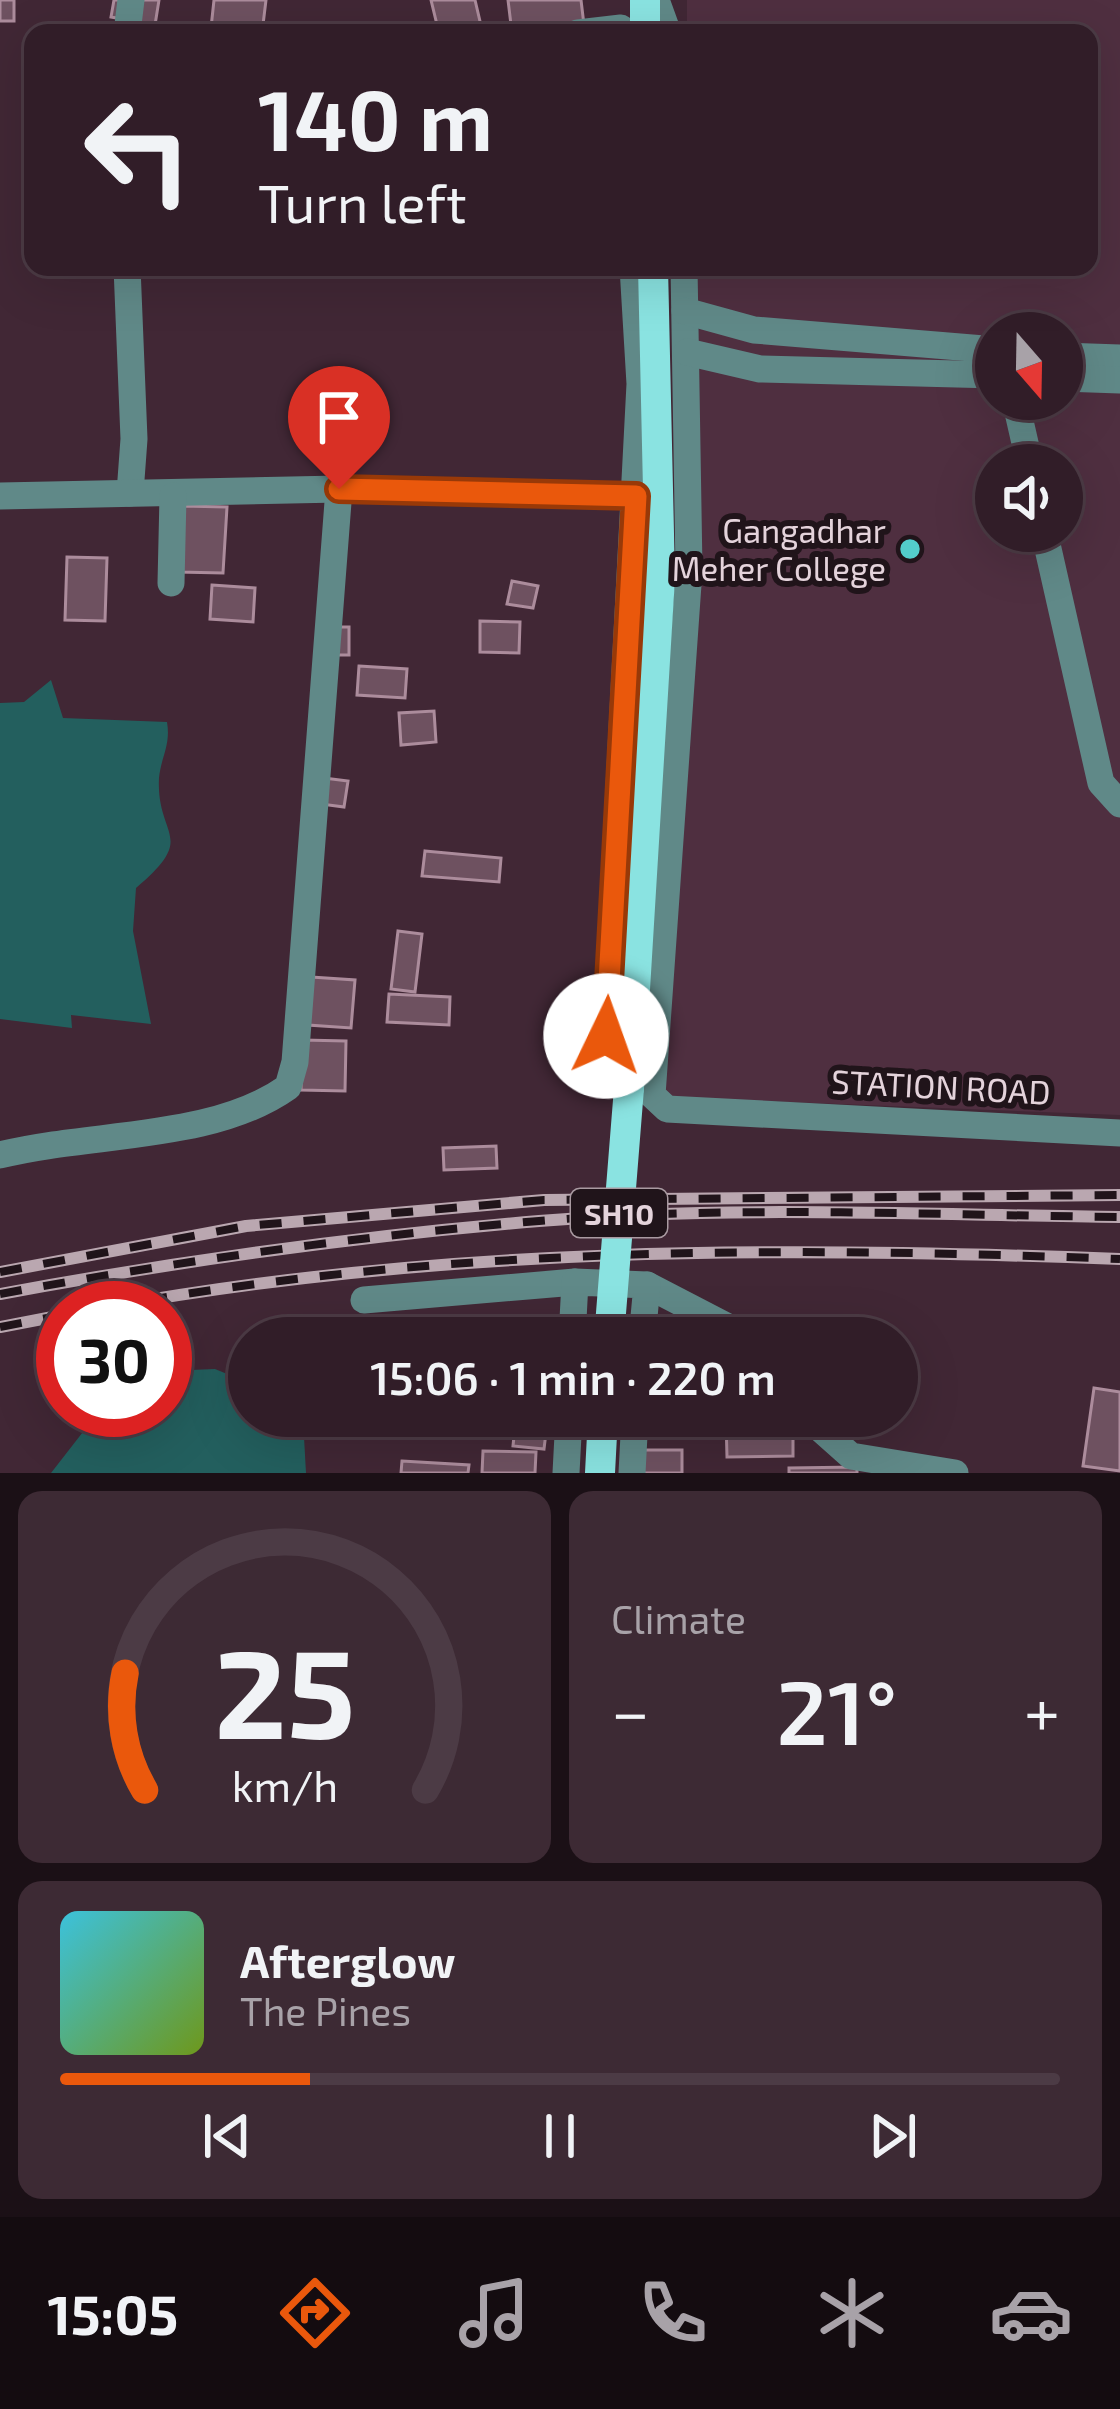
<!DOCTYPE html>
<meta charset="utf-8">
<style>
body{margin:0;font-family:"Exo 2",sans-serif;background:#3d2a34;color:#f1f3f6;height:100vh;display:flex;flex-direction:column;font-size:45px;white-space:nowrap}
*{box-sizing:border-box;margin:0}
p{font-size:39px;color:#a8a2a8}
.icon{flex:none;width:66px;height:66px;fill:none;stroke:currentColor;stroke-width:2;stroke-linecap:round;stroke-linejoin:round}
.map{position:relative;height:1473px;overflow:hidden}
.panel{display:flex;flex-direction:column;gap:18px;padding:18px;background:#1b1016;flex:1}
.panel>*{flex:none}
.guide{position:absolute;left:24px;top:24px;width:1074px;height:252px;border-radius:24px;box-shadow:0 12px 48px #0002,0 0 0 3px #4c3b45;background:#311d28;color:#f1f3f6;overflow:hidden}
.needle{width:78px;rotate:160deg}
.fabs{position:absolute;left:975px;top:312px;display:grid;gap:24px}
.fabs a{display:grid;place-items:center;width:108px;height:108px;border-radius:50%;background:#311d28;box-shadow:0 12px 48px #0002,0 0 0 3px #4c3b45;font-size:60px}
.speed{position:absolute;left:36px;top:1281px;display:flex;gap:24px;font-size:60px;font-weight:700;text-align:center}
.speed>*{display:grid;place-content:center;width:156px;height:156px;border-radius:50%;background:#311d28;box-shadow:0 12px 48px #0002,0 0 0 3px #4c3b45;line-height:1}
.speed .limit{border:18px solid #d22;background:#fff;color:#111}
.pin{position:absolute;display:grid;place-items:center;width:102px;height:102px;color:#fff;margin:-123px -51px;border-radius:50% 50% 50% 0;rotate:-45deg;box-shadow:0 0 12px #0007}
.pin .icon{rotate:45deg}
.me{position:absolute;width:132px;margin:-66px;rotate:3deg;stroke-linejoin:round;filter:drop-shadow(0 0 9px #0008)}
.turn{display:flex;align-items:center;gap:42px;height:252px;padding:0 36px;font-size:54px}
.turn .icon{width:156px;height:156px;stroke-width:2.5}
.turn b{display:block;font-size:84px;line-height:102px}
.big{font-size:90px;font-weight:600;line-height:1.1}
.panel .tile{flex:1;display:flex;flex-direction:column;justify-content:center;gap:18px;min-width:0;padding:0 42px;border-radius:24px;background:#3d2a34}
.panel .dial{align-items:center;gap:0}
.dial svg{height:312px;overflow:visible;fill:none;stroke:#4c3b45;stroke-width:7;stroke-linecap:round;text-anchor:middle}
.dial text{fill:#f1f3f6;stroke:none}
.song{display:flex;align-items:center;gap:36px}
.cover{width:144px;height:144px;border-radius:18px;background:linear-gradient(135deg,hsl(190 70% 55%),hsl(80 70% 35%))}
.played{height:12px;border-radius:6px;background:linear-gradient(90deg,#ea580c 25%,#4c3b45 25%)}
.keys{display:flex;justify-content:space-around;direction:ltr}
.heat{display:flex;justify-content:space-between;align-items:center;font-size:66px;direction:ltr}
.panel .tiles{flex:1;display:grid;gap:18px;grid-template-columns:1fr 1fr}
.tile:last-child{grid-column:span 2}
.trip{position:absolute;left:228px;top:1317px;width:690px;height:120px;border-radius:60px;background:#311d28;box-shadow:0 12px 48px #0002,0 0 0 3px #4c3b45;font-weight:600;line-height:120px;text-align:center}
.tabs{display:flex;height:192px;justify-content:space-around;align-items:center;background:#140c10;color:#a8a2a8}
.tabs .icon{width:84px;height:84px}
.tabs .current{color:#ea580c}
.tabs b{font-size:54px;color:#f1f3f6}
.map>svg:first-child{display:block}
</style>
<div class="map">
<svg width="1120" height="1473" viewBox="0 0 1120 1473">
<rect width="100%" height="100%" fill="#412735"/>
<path fill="#4f2f40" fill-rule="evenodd" d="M687 0H1120V1115L656 1097 691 267H1089V33H687ZM996 333H1062V399H996ZM996 465H1062V531H996Z"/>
<g fill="#235f5e">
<path d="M51 680 63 718 167 722C171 745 161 757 159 778 156 838 199 835 136 888L133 931 151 1024 71 1015 72 1028 0 1019V703L24 702Z"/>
<polygon points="215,1369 249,1383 249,1416 289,1416 304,1437 306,1473 51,1473 100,1410 165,1410 165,1371"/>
</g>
<g fill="#6e5160" stroke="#ac8c9c" stroke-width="3">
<rect x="0" y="0" width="14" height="21"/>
<polygon points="114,0 159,0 155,25 111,17"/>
<polygon points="214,0 266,0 262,33 211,28"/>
<polygon points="431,0 475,0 482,30 439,33"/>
<polygon points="508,0 581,0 584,25 512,33"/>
<polygon points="182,506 227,507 223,573 178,572"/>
<polygon points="67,557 107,558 105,621 65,620"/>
<polygon points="512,581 538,586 533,608 507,604"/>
<polygon points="212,585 255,588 253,622 210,619"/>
<polygon points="480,621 520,622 519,653 480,652"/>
<polygon points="334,627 349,627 349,655 335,655"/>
<polygon points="359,666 407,669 405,698 357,695"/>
<polygon points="434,711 436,742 401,745 399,713"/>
<polygon points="324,778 348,781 344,807 321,804"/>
<polygon points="425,851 501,858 499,882 422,876"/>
<polygon points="398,931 422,934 415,992 391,989"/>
<polygon points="311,977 355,980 351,1028 308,1025"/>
<polygon points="389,994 450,997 449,1025 387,1022"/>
<polygon points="302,1040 346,1041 345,1091 301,1090"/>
<polygon points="496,1146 497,1168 444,1170 443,1148"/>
<polygon points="1094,1388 1120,1392 1120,1471 1083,1466"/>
<polygon points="516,1416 548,1416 544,1449 513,1446"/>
<polygon points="793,1419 793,1456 727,1457 726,1420"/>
<rect x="634" y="1450" width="48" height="23"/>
<polygon points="483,1451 536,1452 535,1473 482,1473"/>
<polygon points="402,1461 469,1465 468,1473 401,1473"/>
<polygon points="857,1467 857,1473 789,1473 789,1468"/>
</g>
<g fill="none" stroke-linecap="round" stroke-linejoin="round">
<g stroke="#608988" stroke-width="27">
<polyline points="656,0 668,33"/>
<polyline points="127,33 131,0"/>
<polyline points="578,33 621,28"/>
<polyline points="127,267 134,439 130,493"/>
<polyline points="684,267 689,570 652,1095 667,1109 1120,1133"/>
<polyline points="685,311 754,330 996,350"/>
<polyline points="687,352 760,369 996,375"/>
<polyline points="1062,356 1120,358"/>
<polyline points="1062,378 1120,380"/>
<polyline points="1015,399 1030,465"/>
<polyline points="0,496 339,489 636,496"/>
<polyline points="1044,531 1101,783 1120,804"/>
<polyline points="171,583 173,496"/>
<polyline points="606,1036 640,384 633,267"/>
<path d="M0 1155C91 1132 212 1141 288 1087L295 1062 339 489"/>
<polyline points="647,1285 726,1326 735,1338"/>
<polyline points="364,1300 575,1282"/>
<polyline points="572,1338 575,1282 647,1285 642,1338"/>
<polyline points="806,1416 851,1456 955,1473"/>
<polyline points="566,1473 569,1416"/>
<polyline points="632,1473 635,1416"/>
</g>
<g stroke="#8ae3e1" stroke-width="30">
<polyline points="645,33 645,0"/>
<polyline points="629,1088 660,578 653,267"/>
<polyline points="600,1473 603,1416"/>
</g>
<g stroke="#baa7b0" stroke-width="12">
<g id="rail">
<polyline points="0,1272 246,1226 544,1200 1120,1195"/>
<path d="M0 1294C179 1261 358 1236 539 1221 732 1205 927 1215 1120 1217"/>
<path d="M102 1308C443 1246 775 1246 1120 1259"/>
<polyline points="0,1327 63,1315"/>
</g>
</g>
<use href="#rail" stroke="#20141a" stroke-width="8" stroke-dasharray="22" stroke-linecap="butt"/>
<polyline stroke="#8ae3e1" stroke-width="30" points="609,1338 629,1088"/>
</g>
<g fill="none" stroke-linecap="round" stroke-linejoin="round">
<g stroke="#983908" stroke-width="30">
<polyline id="route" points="339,489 636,496 606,1036"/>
</g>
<use href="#route" stroke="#ea580c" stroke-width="21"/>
</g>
<circle fill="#53cdcb" stroke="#20141a" stroke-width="4.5" cx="910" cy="549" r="12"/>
<g text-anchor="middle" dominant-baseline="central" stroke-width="12" stroke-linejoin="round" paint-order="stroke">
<rect fill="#20141a" stroke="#a99aa1" stroke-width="3" x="571" y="1189" width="96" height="48" rx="9"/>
<g font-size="30" font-weight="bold" fill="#e4d3db">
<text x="619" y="1213">SH10</text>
</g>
<g font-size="33" fill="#e4d3db" stroke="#20141a" text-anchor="end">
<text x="886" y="530">Gangadhar<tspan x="886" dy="38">Meher College</tspan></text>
</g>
<g font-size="33" fill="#e4d3db" stroke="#20141a">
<text transform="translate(941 1086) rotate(3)">STATION ROAD</text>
</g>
</g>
</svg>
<div class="fabs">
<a><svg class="needle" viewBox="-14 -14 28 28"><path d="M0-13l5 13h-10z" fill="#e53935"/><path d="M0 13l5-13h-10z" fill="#a8a2a8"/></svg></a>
<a><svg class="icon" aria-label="sound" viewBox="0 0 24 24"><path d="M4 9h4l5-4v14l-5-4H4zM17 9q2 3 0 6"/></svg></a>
</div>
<div class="speed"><div class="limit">30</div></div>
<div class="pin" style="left:339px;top:489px;background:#d93025"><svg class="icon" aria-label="arrive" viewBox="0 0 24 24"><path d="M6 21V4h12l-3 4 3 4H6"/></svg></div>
<svg class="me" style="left:606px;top:1036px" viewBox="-20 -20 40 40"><circle r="19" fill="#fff"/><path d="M0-13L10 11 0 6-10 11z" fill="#ea580c"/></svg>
<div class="trip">15:06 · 1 min · 220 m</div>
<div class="guide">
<div class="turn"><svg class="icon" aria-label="left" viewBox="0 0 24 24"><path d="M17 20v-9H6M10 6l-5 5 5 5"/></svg><div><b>140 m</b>Turn left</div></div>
</div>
</div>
<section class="panel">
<div class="tiles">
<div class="tile dial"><svg viewBox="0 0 100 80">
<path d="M14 69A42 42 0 1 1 86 69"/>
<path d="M14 69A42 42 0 0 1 9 39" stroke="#ea580c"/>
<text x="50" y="56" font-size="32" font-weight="700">25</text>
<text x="50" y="72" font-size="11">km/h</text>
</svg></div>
<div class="tile"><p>Climate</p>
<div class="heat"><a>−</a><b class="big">21°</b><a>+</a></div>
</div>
<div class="tile">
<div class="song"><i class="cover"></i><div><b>Afterglow</b><p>The Pines</p></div></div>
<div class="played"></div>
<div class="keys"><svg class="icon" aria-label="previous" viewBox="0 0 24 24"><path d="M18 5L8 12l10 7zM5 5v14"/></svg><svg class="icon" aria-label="pause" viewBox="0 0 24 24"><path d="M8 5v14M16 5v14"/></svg><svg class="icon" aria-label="next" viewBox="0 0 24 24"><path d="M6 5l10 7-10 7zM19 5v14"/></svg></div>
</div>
</div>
</section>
<nav class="tabs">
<b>15:05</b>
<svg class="icon current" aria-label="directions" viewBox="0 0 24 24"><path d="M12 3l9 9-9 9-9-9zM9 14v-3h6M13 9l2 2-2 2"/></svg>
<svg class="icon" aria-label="music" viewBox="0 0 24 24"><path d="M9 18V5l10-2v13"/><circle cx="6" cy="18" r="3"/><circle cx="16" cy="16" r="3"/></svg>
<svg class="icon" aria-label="phone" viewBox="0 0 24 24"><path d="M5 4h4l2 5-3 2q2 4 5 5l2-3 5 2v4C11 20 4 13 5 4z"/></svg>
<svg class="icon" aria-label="climate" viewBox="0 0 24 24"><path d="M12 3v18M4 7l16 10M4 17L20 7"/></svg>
<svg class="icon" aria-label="car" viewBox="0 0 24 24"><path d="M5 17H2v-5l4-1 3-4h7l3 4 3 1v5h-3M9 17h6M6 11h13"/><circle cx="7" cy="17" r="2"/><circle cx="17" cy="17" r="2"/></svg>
</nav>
